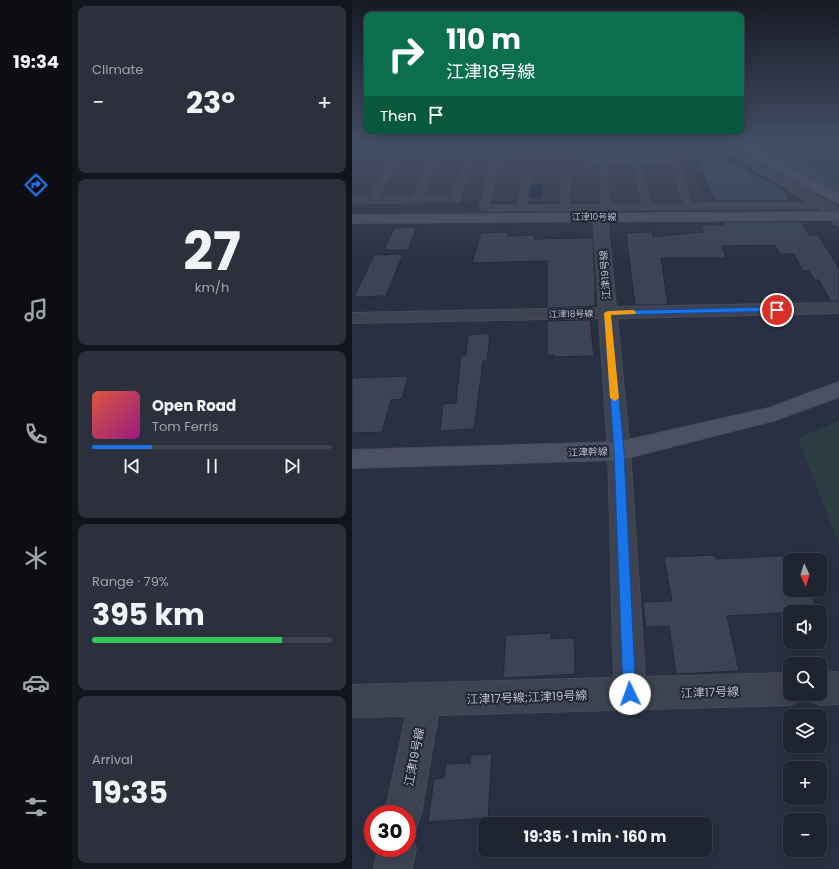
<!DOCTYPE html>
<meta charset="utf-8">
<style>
body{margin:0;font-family:Poppins,"Noto Sans JP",sans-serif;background:#2c303d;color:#f1f3f6;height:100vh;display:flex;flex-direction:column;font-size:15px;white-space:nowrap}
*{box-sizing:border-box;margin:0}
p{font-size:13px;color:#a1a4ab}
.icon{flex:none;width:22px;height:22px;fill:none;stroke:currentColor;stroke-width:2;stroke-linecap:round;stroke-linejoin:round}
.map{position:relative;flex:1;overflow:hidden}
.sheet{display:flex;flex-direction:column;gap:6px;padding:6px;background:#11141b;width:280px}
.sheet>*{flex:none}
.banner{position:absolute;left:12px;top:12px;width:380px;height:122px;border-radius:8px;box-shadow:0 4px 16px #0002,0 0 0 1px #3c414d;background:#0b6e4f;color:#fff;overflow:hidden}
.needle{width:26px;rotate:176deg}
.fabs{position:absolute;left:431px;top:553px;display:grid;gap:8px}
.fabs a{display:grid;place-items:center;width:44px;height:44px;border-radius:8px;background:#1f2431;box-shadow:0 4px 16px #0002,0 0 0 1px #3c414d;font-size:20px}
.speed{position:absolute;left:12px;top:805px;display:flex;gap:8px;font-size:20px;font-weight:700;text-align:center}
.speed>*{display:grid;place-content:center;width:52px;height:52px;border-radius:50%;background:#1f2431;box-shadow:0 4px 16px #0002,0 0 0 1px #3c414d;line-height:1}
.speed .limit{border:6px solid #d22;background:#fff;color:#111}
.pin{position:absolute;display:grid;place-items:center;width:34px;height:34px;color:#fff;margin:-17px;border:2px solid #fff;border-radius:50%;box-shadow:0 1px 4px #0007}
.me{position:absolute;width:44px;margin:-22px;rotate:357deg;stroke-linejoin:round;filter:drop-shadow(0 0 3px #0008)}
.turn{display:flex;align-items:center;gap:14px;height:84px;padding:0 16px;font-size:18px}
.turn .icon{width:52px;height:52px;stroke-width:2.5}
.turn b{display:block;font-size:28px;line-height:34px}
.then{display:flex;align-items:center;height:38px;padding:0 16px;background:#0003;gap:8px;font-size:15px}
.big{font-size:30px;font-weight:700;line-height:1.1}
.sheet .widget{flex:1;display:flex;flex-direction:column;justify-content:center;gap:6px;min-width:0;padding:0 14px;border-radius:8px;background:#2c303d}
.sheet .dial{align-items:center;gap:0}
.dial b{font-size:52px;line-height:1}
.song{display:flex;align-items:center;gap:12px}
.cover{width:48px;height:48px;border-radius:6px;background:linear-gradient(135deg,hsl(10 70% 55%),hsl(310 70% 35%))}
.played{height:4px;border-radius:2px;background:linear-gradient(90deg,#1a73e8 25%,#3c414d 25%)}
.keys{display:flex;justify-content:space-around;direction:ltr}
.heat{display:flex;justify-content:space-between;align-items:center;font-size:22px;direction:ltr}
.charge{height:6px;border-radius:3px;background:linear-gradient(90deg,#34c759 79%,#3c414d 0)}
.trip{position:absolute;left:126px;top:817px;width:234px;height:40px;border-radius:8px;background:#1f2431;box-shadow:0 4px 16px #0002,0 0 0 1px #3c414d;font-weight:700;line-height:40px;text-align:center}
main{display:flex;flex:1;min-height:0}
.dock{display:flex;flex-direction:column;width:72px;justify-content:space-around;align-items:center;background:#0c0e14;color:#a1a4ab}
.dock .icon{width:28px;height:28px}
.dock .active{color:#1a73e8}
.dock b{font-size:18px;color:#f1f3f6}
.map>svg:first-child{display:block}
</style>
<main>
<nav class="dock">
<b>19:34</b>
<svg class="icon active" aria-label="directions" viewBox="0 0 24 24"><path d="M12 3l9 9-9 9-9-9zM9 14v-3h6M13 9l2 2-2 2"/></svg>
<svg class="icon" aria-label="music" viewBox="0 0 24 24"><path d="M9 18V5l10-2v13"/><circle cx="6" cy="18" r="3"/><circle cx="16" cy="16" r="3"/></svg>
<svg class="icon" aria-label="phone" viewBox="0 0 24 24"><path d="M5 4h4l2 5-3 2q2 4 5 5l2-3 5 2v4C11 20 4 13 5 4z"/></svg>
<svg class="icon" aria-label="climate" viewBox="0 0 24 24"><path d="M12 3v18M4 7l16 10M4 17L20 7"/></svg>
<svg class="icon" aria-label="car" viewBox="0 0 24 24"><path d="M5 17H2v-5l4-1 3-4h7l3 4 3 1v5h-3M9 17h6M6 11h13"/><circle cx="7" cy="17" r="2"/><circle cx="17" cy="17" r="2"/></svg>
<svg class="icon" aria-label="filters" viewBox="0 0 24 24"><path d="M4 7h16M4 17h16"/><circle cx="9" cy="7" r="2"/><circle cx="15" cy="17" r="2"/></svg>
</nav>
<section class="sheet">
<div class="widget"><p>Climate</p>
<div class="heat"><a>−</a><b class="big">23°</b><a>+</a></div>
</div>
<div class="widget dial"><b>27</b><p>km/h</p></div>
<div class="widget">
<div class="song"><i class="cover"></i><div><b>Open Road</b><p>Tom Ferris</p></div></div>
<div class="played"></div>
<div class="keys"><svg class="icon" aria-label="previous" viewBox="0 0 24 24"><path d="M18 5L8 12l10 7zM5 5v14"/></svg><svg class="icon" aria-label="pause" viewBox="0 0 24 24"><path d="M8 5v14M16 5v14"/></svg><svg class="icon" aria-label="next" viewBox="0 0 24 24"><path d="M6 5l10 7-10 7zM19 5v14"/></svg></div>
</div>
<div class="widget"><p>Range · 79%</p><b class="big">395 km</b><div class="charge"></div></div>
<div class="widget"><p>Arrival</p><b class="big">19:35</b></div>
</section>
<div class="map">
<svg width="487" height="869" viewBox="0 0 487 869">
<rect width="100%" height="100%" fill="#293041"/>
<polygon fill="#383442" points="0,143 333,143 354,200 0,203"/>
<g fill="#2b3c42">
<polygon points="407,143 456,143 487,157 487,183"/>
<polygon points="455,208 456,210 20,213 22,211"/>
<polygon points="487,421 487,546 446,438"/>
</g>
<polygon fill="#1c263f" points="175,184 191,184 190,197 173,197"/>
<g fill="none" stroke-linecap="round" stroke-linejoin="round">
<polygon fill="#1c263f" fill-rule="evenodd" points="359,143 365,143 380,153 377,154"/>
</g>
<g fill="#3b4456" stroke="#242938">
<polygon points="339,143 343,143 387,167 392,166 395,171 433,190 438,201 362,201"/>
<polygon points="371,222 450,222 457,235 466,235 487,268 487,302 479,302 467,280 463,280 457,271 451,271 442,254 428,254 423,245 370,246 374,258 309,258 316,305 283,305 274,233 300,232 301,237 352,232 349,225 372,225"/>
<polygon points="65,227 56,250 32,250 42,228"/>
<polygon points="156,232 156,236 182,235 182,239 241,238 243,276 243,306 195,308 195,261 120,263 129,233"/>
<polygon points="51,254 34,296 2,297 22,255"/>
<polygon points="238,320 242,356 202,357 202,355 195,355 195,321"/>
<polygon points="138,333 135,361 131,361 122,429 88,431 91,404 104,403 109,355 114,355 116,335"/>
<polygon points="56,376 50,399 39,400 30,432 0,433 0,378"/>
<polygon points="363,555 364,559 445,555 447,560 438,560 438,590 458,590 465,611 375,616 387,671 324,674 317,626 294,627 291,602 320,601 312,557"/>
<polygon points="199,633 199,639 222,638 223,674 151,678 154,635"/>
<polygon points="140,754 136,818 76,822 82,779 92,778 94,764 118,763 119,755"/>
</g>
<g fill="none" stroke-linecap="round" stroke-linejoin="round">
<g stroke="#474b5a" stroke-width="1">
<path id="lane" d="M119 143H127L124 151H143L145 143H153L146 170H231L230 143H238V159H325L340 203 471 202 476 205 471 208 132 211 127 208 142 155H123L107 202 0 204V198H17L42 156H0V152L45 151 49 144H52L56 146 53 151H82L85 144H88L92 146 90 151H117ZM50 156H80L60 198H26ZM87 156H115L100 197 69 198ZM239 163H247L249 204 217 205 218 174H238ZM255 163H282L290 204H258ZM290 163H319L331 204H299ZM145 174H171L166 205H137ZM180 174H210L208 205H175Z"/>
</g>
<g stroke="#474b5a" stroke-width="2">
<g id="street">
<polygon points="361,143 375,143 486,208 487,225 482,224 476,214"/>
<polygon points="392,143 406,143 487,185 487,194"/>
<polygon points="248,212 253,213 255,216 264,307 487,303 487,313 265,318 278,451 293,677 438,673 438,694 452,694 449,700 438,705 86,715 69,814 64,827 55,830 55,814 33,814 54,716 0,717 0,685 262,678 256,451 247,318 0,323 0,313 247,308 241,216 243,213"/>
<polygon points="487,672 487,704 468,705 457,700 454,694 468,694 468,673"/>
<polygon points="55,833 58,835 64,848 60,869 22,869 26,848 55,848"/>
</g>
</g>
<g stroke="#474b5a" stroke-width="2">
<g id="secondary">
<polygon points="378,143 392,143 487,194 487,203 482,202"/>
<polygon points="484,212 487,213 487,219 484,220 0,223 0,215"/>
<polygon points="487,382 487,397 421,421 267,460 0,468 0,450 267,442 417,408"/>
</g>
</g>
<use href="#lane" fill="#3d4351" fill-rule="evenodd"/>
<use href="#street" fill="#3d4351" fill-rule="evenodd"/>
<use href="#secondary" fill="#4b5163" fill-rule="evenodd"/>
</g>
<linearGradient id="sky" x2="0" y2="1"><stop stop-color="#171a24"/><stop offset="0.54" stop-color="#434e65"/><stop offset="1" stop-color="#434e65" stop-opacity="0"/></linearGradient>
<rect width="487" height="265" fill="url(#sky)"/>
<polygon fill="#1a73e8" stroke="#114b97" points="425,307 428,308 428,311 259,315 272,451 284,694 282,698 278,700 273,698 271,694 262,451 252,313 256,311"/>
<polygon fill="#f59e0b" points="281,310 284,312 283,314 259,315 267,398 263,401 258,398 252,313 256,311"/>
<g text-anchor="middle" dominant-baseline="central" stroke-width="4" stroke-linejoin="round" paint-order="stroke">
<g font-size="9" fill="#babecb" stroke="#212736">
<text x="242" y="217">江津10号線</text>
<text transform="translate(219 314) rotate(-1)">江津18号線</text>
</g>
<g font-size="10" fill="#babecb" stroke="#212736">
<text transform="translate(253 275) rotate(-94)">江津19号線</text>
<text transform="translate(236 452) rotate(-2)">江津幹線</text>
</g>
<g font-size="12" fill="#babecb" stroke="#212736">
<text transform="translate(358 692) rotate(-2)">江津17号線</text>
<text transform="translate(175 697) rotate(-2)">江津17号線;江津19号線</text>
<text transform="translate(62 757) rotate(-79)">江津19号線</text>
</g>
</g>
</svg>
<div class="fabs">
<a><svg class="needle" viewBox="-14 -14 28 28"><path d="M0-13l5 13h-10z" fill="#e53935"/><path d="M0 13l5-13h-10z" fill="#a1a4ab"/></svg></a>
<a><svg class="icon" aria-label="sound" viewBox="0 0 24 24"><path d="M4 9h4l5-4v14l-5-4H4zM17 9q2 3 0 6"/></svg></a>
<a><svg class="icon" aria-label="search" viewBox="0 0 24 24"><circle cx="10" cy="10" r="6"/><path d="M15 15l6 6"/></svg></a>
<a><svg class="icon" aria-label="layers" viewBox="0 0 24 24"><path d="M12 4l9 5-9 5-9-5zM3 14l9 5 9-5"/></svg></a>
<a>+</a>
<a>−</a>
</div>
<div class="speed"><div class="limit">30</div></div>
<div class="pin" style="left:425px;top:310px;background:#d93025"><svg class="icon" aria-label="arrive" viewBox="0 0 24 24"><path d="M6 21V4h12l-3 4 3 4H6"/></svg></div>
<svg class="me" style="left:278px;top:694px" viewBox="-20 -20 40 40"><circle r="19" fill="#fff"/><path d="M0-13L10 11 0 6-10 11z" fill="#1a73e8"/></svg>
<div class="trip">19:35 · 1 min · 160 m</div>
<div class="banner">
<div class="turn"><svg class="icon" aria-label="right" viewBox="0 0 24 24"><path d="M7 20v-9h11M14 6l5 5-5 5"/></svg><div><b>110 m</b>江津18号線</div></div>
<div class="then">Then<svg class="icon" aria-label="arrive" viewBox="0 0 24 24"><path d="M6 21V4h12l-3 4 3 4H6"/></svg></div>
</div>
</div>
</main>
